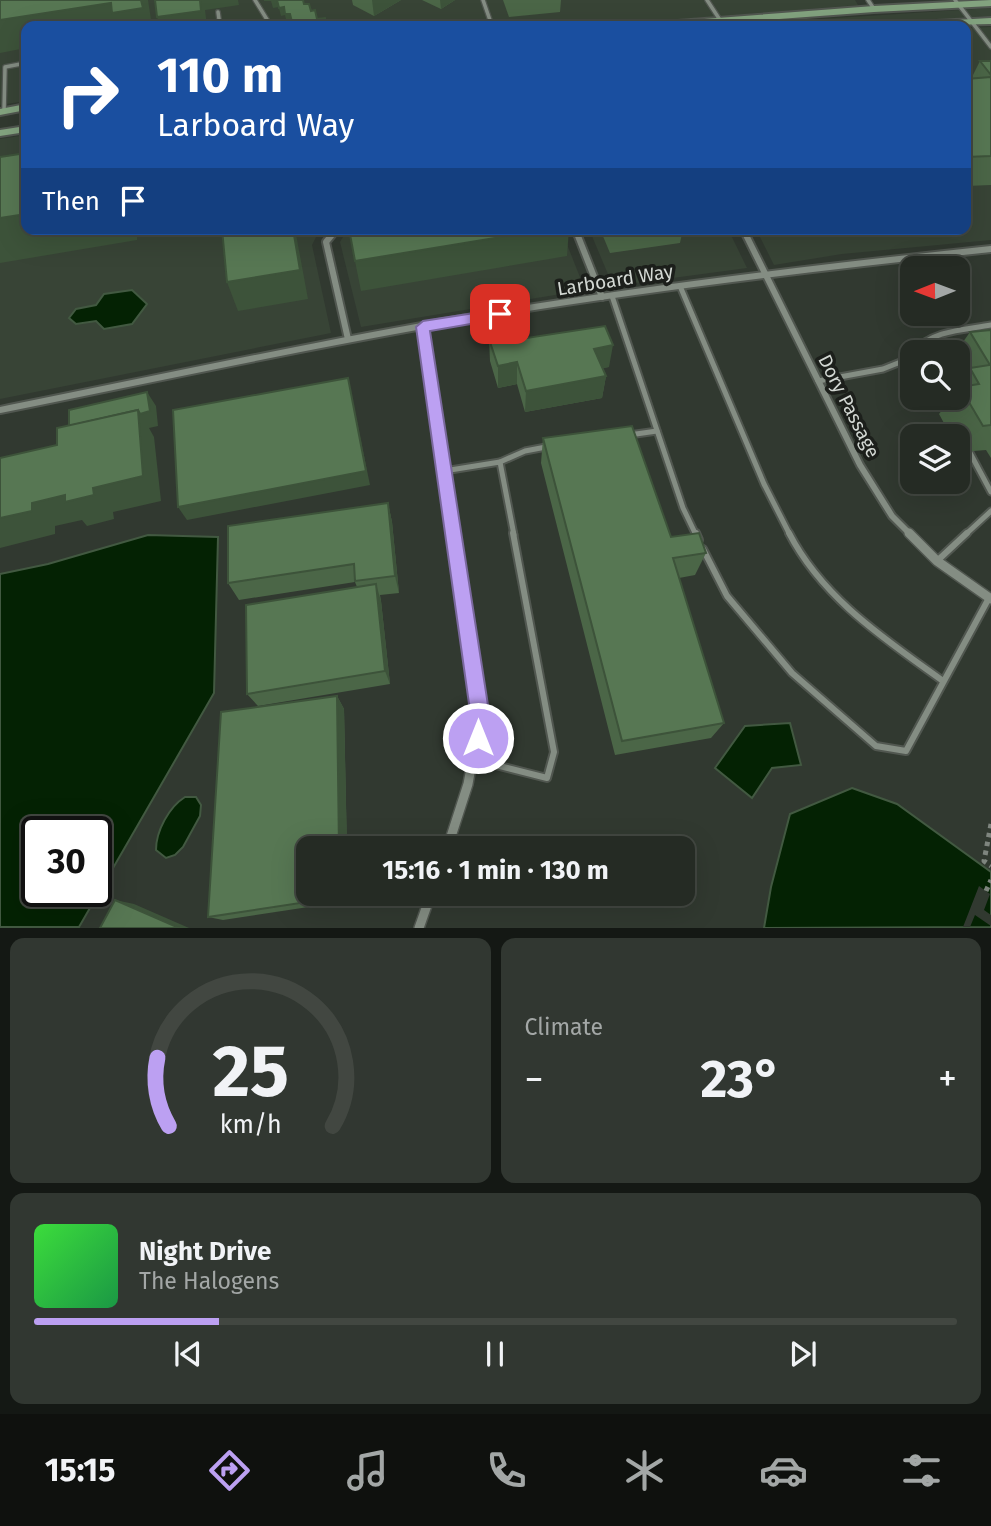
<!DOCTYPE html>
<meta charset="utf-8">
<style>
body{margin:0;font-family:"Fira Sans",sans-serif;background:#313731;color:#f1f3f6;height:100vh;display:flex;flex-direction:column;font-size:26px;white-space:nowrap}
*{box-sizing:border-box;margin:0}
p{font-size:23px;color:#a3a7a6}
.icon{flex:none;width:38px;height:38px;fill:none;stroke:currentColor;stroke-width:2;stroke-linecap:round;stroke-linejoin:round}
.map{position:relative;height:928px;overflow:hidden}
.details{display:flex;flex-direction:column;gap:10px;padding:10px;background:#141814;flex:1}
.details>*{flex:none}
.hud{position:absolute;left:21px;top:21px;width:950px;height:214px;border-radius:14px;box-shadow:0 7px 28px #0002,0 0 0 2px #424741;background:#1a4fa0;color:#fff;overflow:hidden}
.needle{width:46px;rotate:269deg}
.tools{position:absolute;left:900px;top:256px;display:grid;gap:14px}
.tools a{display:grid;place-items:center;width:70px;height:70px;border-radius:14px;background:#252b24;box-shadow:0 7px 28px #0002,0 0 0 2px #424741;font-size:35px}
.speed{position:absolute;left:21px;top:816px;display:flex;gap:14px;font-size:35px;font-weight:700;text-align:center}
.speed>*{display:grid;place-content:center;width:91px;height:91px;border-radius:50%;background:#252b24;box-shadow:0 7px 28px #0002,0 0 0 2px #424741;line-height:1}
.speed .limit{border:4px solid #111;border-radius:10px;background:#fff;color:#111}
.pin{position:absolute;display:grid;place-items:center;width:60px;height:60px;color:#fff;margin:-30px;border-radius:14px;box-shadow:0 4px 10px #0006}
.me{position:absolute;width:77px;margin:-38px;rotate:0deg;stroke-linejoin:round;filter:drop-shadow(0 0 5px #0008)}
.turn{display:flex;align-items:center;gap:24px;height:147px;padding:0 21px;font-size:32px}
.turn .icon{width:91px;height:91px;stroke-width:2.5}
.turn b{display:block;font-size:49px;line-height:60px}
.then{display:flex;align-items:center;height:66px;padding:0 21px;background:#0003;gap:14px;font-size:26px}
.big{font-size:52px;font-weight:700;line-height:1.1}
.details .tile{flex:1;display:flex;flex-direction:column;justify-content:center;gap:10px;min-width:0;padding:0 24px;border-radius:14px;background:#313731}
.details .dial{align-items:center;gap:0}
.dial svg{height:182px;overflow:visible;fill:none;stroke:#424741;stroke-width:7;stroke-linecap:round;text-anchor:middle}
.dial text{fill:#f1f3f6;stroke:none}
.song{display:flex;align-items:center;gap:21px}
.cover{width:84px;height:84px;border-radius:10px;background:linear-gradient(135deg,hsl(120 70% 55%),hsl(140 70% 35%))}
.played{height:7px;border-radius:4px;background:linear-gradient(90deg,#bca0f2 20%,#424741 20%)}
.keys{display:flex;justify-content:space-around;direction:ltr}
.heat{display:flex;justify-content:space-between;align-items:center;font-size:38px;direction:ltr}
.details .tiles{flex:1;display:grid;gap:10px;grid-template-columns:1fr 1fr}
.tile:last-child{grid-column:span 2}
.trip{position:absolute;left:296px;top:836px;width:399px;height:70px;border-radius:14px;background:#252b24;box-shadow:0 7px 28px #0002,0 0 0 2px #424741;font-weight:700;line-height:70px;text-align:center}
.tabs{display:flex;height:112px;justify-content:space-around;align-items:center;background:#0f110e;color:#a3a7a6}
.tabs .icon{width:49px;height:49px}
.tabs .active{color:#bca0f2}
.tabs b{font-size:32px;color:#f1f3f6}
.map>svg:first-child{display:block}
</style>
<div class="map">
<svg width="991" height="928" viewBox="0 0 991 928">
<rect width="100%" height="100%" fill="#313930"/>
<g fill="#384436">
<polygon points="22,0 855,0 858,5 594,26 26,26 26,101 0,105 0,3"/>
<polygon points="991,8 991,16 822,26 712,26"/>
<polygon points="991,27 991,240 842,254 774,265 756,229 966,229 966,28"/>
<polygon points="26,135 26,229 320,229 312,245 331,333 0,399 0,139"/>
<polygon points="561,229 585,290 361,327 340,242 343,237 352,233"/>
<polygon points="589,229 728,229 747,268 613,286"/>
</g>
<g fill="#042203" stroke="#425941" stroke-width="2" fill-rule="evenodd">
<polygon points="132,290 147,304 132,324 104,329 96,321 76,324 69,318 76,309 96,305 104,294"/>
<path d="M148 535 218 537 214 693 79 927H0V574L48 564ZM96 831V891H37V831Z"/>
<polygon points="790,723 801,765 772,768 752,798 715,768 745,726"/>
<polygon points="852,788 897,804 991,872 991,927 764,928 771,887 790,814"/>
<path d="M185 797H196L201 805 200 816 183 847 175 855 166 858 156 850C156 831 169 807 185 797Z"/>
</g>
<polygon fill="#313930" points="979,886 990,894 984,910 991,915 991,926 975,915 970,927 963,927"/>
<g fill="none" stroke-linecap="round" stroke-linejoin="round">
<g stroke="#515750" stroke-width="6">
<g id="lane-far2">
<polyline points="255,0 271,26"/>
<polyline points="483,0 492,26"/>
<polyline points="707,0 720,20"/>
<polyline points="868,0 874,9"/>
<polyline points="955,0 991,47"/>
<polyline points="218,12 220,26"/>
<polyline points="456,26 464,25"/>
<polyline points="4,111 5,67 26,63"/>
</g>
</g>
<g stroke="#515750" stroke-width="9">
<g id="lane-far1">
<polyline points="680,286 764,484 790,535"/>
<polyline points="612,296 683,508 696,535"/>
<path d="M913 352C933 330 963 330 991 325"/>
<polyline points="818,381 883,369 908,359 912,365"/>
<polyline points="936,397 947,412"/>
<polyline points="629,435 657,431"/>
<polyline points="969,451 991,492"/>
<polyline points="500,462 525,451 546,447"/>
<polyline points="444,471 500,462 514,535"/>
<polyline points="965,535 991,511"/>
</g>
</g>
<g stroke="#515750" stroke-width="10">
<g id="lane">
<polyline points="696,533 699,540"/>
<path d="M789 533C823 599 885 639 943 681"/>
<polyline points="703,549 727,596 792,673 876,746 906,751 989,598"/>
<polyline points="937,561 967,533"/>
<polyline points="476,760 547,778 554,752 513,533"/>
</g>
</g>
<g stroke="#515750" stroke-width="8">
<g id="street-far2">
<polyline points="575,229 576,233"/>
<polyline points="743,229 745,233"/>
<polyline points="332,233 339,229"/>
</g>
</g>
<g stroke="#515750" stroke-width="10">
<g id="street-far1">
<polyline points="335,231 326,242 348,339"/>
<polyline points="576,231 602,297"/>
<polyline points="744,231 860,465 892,516 911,535"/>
<polyline points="423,327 453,535"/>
<path d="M0 410C169 376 338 339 509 311 669 285 830 266 991 249"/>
</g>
</g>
<g stroke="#515750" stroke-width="12">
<g id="street">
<polyline points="909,533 937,561 991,599"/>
<polyline points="447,849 468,784 480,718 453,533"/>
<polyline points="419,928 431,894"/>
</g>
</g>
<g stroke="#515750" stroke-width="4">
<g id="secondary">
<polygon points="991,0 991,6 874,12 683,26 646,26 651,23 874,6"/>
<polygon points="991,18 991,24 895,26 900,23"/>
<polygon points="26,104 26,110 0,115 0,109"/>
<polygon points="26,126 26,132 0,136 0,130"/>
</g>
</g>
<g stroke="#7e857e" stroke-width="5" stroke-dasharray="4.5 4.5" stroke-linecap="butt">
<polyline points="991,824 984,861 991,866"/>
<polyline points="986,891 991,880"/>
</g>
<use href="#lane-far2" stroke="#848d83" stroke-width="3.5"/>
<use href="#lane-far1" stroke="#848d83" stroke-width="5"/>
<use href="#lane" stroke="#848d83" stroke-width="6"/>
<use href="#street-far2" stroke="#848d83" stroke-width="5"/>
<use href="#street-far1" stroke="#848d83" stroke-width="6"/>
<use href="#street" stroke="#848d83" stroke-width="9"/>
<use href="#secondary" fill="#83a37f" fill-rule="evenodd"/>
</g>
<g fill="#4b6647">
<polygon points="352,0 401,0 374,16 353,5"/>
<polygon points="422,0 455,0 441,9"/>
<polygon points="503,0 561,0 560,12 509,17"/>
<polygon points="980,61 991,61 991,185 966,186 966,79 971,79"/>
<polygon points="600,229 683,229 680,243 610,253"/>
<polygon points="991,330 991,458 986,450 961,452 957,446 957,436 951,436 939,414 951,399 950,397 957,397 957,384 961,380 957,374 957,352 956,352 970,332"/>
<polygon points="527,338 609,367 602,368 606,376 602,398 525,412 517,384 498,388 490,361 489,339"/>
<polygon points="543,438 671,537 706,553 695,575 679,578 724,723 711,738 615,755 541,463"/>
<polygon points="388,503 392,522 399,593 380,595 381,601 390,684 258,706 247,694 357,587 355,582 239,600 228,583"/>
<polygon points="337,696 344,709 348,901 223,920 208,917"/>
</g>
<g fill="#3d533a">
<polygon points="141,0 148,0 152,26 26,26 26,48 0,53 0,20 111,3"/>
<polygon points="200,0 238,0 239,5 205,10 207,26 160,26 157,17"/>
<polygon points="264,0 277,0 279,7 273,8 271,1 264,1"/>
<polygon points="372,0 401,0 374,16"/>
<polygon points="440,0 455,0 441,9"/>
<polygon points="284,7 290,14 292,22 287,23 285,15 281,16 279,8"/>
<polygon points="298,21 299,26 293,26 292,22"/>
<polygon points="26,214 26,229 169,229 137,235 137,240 0,263 0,218"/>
<polygon points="293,229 295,229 308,299 238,311 227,282"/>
<polygon points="549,229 569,229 567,256 361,291 355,261"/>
<polygon points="613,345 609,367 591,370 594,349"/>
<polygon points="517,362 517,384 498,388 498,366"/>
<polygon points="606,376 602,398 525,412 526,391"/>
<polygon points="348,378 370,485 187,520 178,507"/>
<polygon points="147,392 156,406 158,426 149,428 154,437 161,501 113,512 114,519 87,526 82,520 55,526 55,534 0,548 0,518 32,503 93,488"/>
<polygon points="388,503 392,522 399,593 395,576"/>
<polygon points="376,584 381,601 390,684 385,671"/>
<polygon points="337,696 344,709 347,849 339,849"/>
<polygon points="340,894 348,894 348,901 340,897"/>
<polygon points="115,900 134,904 189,928 179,928"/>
</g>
<g fill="#577753" stroke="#3d533a" stroke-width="2">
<polygon points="0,0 141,0 143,8 112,13 111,3 0,20"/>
<polygon points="155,0 200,0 201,11 157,17"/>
<polygon points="277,0 303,0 304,4 309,4 311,11 315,10 317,19 325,18 326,26 299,26 298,21 292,22 290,14 285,14 284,7 279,8"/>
<polygon points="980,61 991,61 991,75"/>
<polygon points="991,77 991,156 966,157 966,79"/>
<polygon points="26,153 26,214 0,218 0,157"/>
<polygon points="222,229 293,229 300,270 227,282"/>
<polygon points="349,229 549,229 355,261"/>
<polygon points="605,326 613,345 594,349 606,376 526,391 517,362 498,366 489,339 525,333 527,338"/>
<polygon points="991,330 991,425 983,426 960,387 979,384 970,368 990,365 970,332"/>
<polygon points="348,378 366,471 178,507 173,410"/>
<polygon points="147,392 150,411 140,414 138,410 69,426 69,410"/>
<polygon points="138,410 143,476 93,488 94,495 65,502 65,495 32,503 32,511 0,518 0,458 57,445 57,428"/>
<polygon points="632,426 671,537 699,533 706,553 673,558 724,723 622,741 543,438"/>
<polygon points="388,503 395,576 355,581 354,564 228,583 228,526"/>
<polygon points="376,584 385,671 247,694 246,605"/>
<polygon points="337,696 339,849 308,849 308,894 340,894 340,897 208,917 221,712"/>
<polygon points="115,900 179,928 100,928"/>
</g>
<polygon fill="#bca0f2" stroke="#7a689d" stroke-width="2" points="500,309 507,314 505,318 430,331 490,718 485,745 478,748 471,745 469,738 471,718 416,327 423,321"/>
<g text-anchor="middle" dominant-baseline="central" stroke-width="7" stroke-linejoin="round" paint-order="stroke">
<g font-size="19" fill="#d3d8d3" stroke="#1c1f1b">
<text transform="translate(615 280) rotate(-9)">Larboard Way</text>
<text transform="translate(849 406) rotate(63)">Dory Passage</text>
</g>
</g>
</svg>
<div class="tools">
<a><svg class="needle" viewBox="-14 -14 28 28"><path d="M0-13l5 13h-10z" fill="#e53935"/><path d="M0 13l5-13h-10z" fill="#a3a7a6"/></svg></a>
<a><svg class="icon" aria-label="search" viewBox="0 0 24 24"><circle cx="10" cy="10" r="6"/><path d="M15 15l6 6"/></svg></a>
<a><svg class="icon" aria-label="layers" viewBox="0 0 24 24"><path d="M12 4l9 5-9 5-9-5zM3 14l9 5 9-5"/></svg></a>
</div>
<div class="speed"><div class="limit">30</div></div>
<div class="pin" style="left:500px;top:314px;background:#d93025"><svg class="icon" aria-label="arrive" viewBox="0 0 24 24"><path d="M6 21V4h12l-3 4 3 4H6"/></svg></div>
<svg class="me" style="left:478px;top:738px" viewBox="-20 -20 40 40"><circle r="17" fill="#bca0f2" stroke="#fff" stroke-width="3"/><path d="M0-11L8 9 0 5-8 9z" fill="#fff"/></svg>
<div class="trip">15:16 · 1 min · 130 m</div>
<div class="hud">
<div class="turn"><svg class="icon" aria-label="right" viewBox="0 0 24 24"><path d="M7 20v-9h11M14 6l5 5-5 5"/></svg><div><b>110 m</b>Larboard Way</div></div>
<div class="then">Then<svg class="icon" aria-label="arrive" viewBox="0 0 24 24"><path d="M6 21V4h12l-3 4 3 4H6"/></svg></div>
</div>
</div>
<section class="details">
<div class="tiles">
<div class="tile dial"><svg viewBox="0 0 100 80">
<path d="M14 69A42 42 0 1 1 86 69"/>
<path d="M14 69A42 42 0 0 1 9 39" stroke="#bca0f2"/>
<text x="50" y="56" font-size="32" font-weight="700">25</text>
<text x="50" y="72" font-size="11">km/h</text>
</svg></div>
<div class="tile"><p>Climate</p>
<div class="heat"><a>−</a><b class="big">23°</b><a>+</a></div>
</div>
<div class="tile">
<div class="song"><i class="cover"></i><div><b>Night Drive</b><p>The Halogens</p></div></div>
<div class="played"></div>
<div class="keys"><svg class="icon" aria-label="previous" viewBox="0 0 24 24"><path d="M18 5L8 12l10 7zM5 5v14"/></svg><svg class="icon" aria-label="pause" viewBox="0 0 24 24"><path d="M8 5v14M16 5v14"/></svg><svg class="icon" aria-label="next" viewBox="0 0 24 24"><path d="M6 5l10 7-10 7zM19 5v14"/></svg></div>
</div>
</div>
</section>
<nav class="tabs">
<b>15:15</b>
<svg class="icon active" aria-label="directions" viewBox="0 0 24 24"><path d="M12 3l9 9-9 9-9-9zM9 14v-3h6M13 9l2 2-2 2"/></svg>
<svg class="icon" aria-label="music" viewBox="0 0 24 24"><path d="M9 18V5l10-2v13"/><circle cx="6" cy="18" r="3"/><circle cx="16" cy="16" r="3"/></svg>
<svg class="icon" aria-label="phone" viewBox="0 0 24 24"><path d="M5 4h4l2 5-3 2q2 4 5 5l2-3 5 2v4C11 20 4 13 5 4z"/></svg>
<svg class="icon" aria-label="climate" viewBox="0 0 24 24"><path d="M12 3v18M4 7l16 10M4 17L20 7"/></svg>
<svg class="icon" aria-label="car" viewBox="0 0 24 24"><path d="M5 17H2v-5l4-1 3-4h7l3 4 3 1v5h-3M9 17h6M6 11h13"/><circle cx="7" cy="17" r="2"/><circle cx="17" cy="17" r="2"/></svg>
<svg class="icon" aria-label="filters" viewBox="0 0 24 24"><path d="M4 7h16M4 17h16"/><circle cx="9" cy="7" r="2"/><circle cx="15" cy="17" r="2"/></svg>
</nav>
